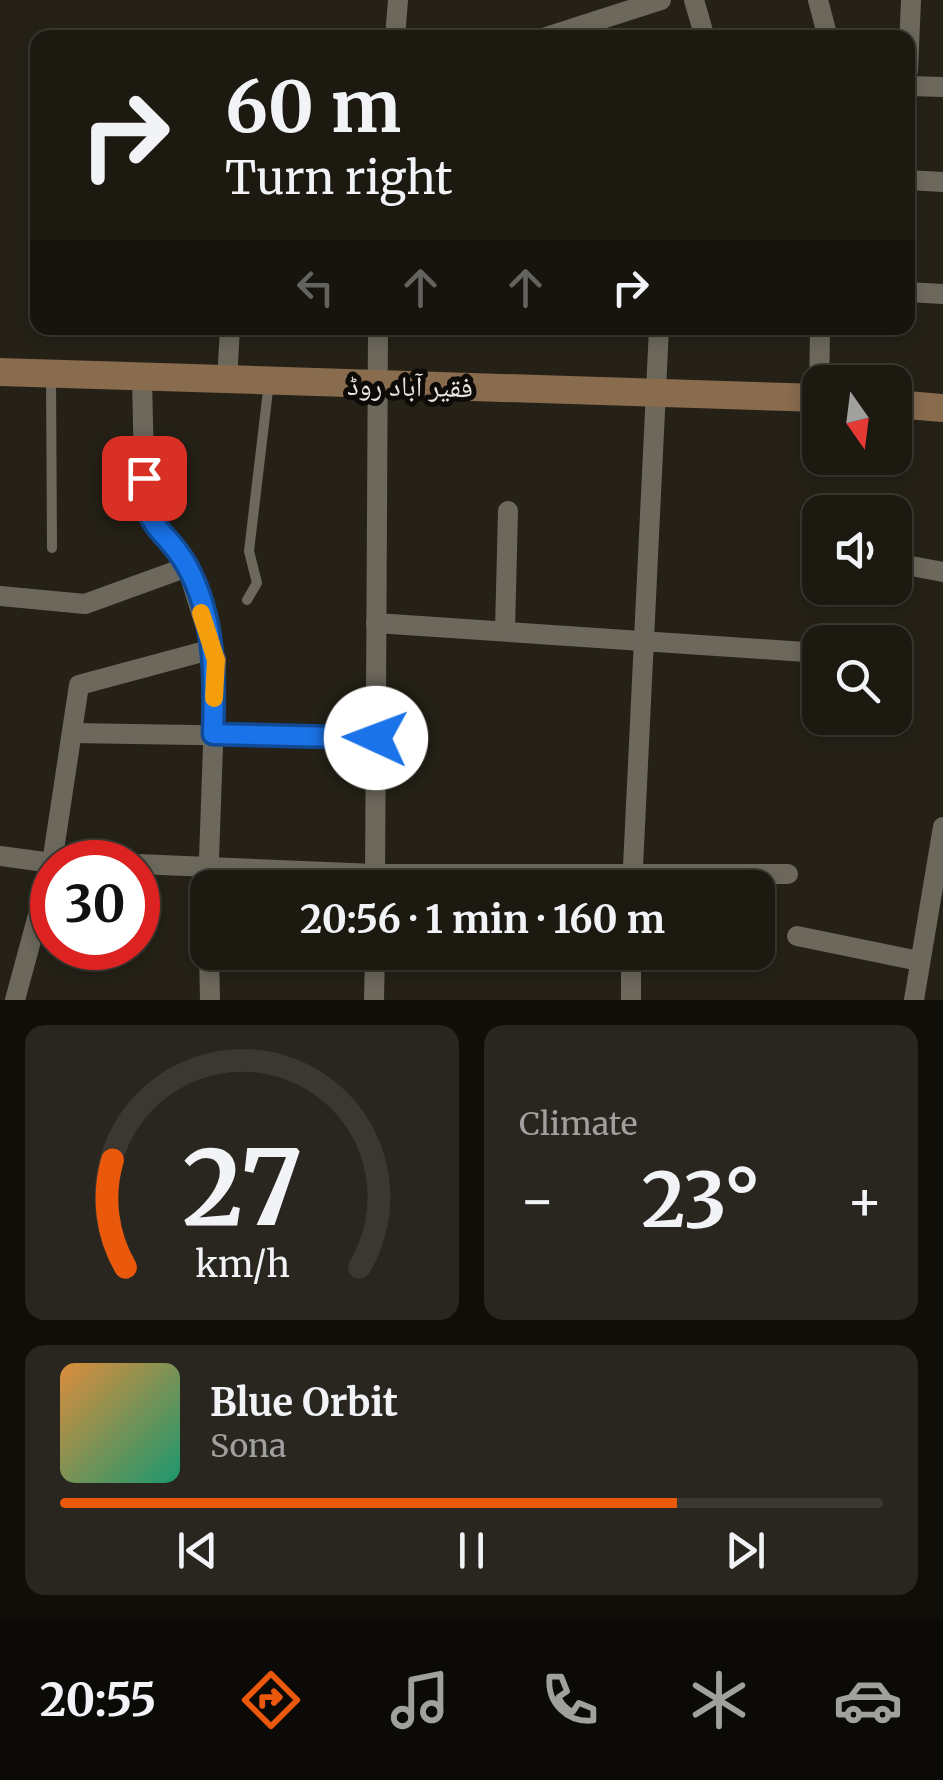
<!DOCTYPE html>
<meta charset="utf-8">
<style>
body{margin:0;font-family:Merriweather,"Noto Naskh Arabic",serif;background:#29261f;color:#f1f3f6;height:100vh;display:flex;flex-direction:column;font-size:38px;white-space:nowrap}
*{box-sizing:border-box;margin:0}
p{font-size:32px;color:#a0a09f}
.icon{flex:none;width:55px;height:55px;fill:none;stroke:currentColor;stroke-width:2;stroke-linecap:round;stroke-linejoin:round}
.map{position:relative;height:1000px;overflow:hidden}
.drawer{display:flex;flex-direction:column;gap:25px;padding:25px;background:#0f0e09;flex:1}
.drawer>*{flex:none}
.banner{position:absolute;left:30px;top:30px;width:885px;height:305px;border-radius:20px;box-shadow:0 5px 15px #0003,0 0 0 2px #3a3831;background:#1c1911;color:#f1f3f6;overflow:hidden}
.needle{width:65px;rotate:166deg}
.controls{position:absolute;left:802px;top:365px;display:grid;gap:20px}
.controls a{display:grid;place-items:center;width:110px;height:110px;border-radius:20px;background:#1c1911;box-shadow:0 5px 15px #0003,0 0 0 2px #3a3831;font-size:50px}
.speed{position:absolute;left:30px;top:840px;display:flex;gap:20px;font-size:50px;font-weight:700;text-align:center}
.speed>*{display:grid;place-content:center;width:130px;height:130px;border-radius:50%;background:#1c1911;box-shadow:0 5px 15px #0003,0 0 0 2px #3a3831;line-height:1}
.speed .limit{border:15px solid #d22;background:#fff;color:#111}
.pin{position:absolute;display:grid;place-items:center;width:85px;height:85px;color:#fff;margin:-42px;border-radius:20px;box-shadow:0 5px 15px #0006}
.me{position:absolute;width:110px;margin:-55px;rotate:272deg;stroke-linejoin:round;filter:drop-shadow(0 0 8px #0008)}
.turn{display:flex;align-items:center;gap:35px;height:210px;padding:0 30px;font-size:45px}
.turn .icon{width:130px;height:130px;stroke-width:2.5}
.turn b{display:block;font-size:70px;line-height:85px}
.lanes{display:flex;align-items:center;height:95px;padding:0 30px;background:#0003;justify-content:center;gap:50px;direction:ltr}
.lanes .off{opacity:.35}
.big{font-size:75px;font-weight:700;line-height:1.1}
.drawer .widget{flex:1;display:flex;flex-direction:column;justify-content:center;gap:15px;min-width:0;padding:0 35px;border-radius:20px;background:#29261f}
.drawer .dial{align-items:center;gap:0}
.dial svg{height:260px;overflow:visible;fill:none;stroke:#3a3831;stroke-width:7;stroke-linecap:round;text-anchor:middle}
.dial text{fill:#f1f3f6;stroke:none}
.song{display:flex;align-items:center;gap:30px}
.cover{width:120px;height:120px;border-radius:15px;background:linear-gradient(135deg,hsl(30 70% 55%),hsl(160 70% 35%))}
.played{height:10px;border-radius:5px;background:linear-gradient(90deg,#ea580c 75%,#3a3831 75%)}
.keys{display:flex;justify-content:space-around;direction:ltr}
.heat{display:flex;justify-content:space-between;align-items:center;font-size:55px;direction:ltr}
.drawer .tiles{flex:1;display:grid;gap:25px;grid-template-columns:1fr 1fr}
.widget:last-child{grid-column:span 2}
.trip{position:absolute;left:190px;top:870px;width:585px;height:100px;border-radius:20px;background:#1c1911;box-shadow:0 5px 15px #0003,0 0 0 2px #3a3831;font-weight:700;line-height:100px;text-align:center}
.menu{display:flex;height:160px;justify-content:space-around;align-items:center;background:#0b0a07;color:#a0a09f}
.menu .icon{width:70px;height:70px}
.menu .current{color:#ea580c}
.menu b{font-size:45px;color:#f1f3f6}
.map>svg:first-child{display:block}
</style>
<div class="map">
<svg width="943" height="1000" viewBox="0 0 943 1000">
<rect width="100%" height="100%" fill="#252117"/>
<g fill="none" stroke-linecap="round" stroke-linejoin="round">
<g stroke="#6d685c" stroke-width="10">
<polyline points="51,374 52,548"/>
<polyline points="247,600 257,583 249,551 269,382"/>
</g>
<g stroke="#6d685c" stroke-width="20">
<polyline points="694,0 705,38"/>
<polyline points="818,0 828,38"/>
<polyline points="395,38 398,0"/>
<polyline points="543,38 661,0"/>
<polyline points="908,71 911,0"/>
<polyline points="908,86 943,87"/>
<polyline points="908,180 943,182"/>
<polyline points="908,292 943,294"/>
<polyline points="142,378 145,512 187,567 216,660 208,888"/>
<polyline points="227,381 230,328"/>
<polyline points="819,398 820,328"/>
<polyline points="895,563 943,572"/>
<polyline points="0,596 85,604 187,567"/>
<polyline points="376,623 820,653"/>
<polyline points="505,630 508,511"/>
<polyline points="72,733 376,738"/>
<polyline points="0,856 52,863"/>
<polyline points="138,864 375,874 788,874"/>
<polyline points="375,885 378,328"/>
<polyline points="632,888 659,328"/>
<polyline points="797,936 919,961"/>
<polyline points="209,952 210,1000"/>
<polyline points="15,1000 52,863 79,685 213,649"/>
<polyline points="374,1000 375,952"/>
<polyline points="631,1000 631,952"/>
<polyline points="914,1000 943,827"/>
</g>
<g stroke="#896b4e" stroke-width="28">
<polyline points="0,372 820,398"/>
<polyline points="895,404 943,408"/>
</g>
</g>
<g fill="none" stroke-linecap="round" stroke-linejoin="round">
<g stroke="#114b97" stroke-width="25">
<path id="route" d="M144 478C145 534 163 524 187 566 215 617 215 677 213 734L376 738"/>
</g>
<use href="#route" stroke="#1a73e8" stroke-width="18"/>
<polyline stroke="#f59e0b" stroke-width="18" points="201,613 216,660 214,698"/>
</g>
<g text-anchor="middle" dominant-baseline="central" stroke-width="10" stroke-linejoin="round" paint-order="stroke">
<g font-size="28" fill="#e6e4dd" stroke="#0d0b07">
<text transform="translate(410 386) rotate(1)">فقیر آباد روڈ</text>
</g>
</g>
</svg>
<div class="controls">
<a><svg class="needle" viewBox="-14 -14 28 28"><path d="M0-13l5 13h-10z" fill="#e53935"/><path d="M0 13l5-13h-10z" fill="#a0a09f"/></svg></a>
<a><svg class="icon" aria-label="sound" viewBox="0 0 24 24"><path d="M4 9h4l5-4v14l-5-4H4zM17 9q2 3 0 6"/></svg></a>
<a><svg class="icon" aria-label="search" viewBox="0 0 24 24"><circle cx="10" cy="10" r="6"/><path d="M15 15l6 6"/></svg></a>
</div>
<div class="speed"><div class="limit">30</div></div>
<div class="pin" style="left:144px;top:478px;background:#d93025"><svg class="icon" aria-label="arrive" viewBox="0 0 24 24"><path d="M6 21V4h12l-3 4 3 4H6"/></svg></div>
<svg class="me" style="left:376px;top:738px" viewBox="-20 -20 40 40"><circle r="19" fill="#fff"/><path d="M0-13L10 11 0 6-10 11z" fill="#1a73e8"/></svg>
<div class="trip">20:56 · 1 min · 160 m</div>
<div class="banner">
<div class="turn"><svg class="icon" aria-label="right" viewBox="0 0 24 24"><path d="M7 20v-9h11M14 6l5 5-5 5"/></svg><div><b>60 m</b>Turn right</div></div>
<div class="lanes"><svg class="icon off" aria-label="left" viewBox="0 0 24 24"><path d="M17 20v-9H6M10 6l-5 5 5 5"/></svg><svg class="icon off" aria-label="ahead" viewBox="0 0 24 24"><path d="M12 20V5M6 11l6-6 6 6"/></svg><svg class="icon off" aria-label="ahead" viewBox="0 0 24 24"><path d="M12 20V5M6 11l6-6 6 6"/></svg><svg class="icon" aria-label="right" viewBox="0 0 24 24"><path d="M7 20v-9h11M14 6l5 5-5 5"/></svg></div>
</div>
</div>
<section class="drawer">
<div class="tiles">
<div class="widget dial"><svg viewBox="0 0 100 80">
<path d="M14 69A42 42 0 1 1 86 69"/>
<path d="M14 69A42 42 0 0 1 10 36" stroke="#ea580c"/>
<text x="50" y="56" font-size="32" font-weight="700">27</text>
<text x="50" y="72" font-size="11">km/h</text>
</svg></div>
<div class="widget"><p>Climate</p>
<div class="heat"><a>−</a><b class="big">23°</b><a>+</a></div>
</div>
<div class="widget">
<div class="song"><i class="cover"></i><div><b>Blue Orbit</b><p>Sona</p></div></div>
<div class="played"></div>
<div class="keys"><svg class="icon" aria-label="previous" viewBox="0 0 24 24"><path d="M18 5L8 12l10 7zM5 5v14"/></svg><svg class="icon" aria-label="pause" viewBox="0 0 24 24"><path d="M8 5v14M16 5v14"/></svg><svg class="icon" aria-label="next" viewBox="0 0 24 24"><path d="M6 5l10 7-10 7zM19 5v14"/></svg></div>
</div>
</div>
</section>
<nav class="menu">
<b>20:55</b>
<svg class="icon current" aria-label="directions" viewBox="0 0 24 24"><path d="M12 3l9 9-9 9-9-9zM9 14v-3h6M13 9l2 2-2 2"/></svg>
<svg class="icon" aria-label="music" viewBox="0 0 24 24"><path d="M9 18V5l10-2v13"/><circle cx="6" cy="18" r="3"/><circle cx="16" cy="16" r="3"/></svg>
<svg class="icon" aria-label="phone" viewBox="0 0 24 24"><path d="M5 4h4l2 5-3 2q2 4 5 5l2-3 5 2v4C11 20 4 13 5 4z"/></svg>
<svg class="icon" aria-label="climate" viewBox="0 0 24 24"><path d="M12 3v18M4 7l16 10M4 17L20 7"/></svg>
<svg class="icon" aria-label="car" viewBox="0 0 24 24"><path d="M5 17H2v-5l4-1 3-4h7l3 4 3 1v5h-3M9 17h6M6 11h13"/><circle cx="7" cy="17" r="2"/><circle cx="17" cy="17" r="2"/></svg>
</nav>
